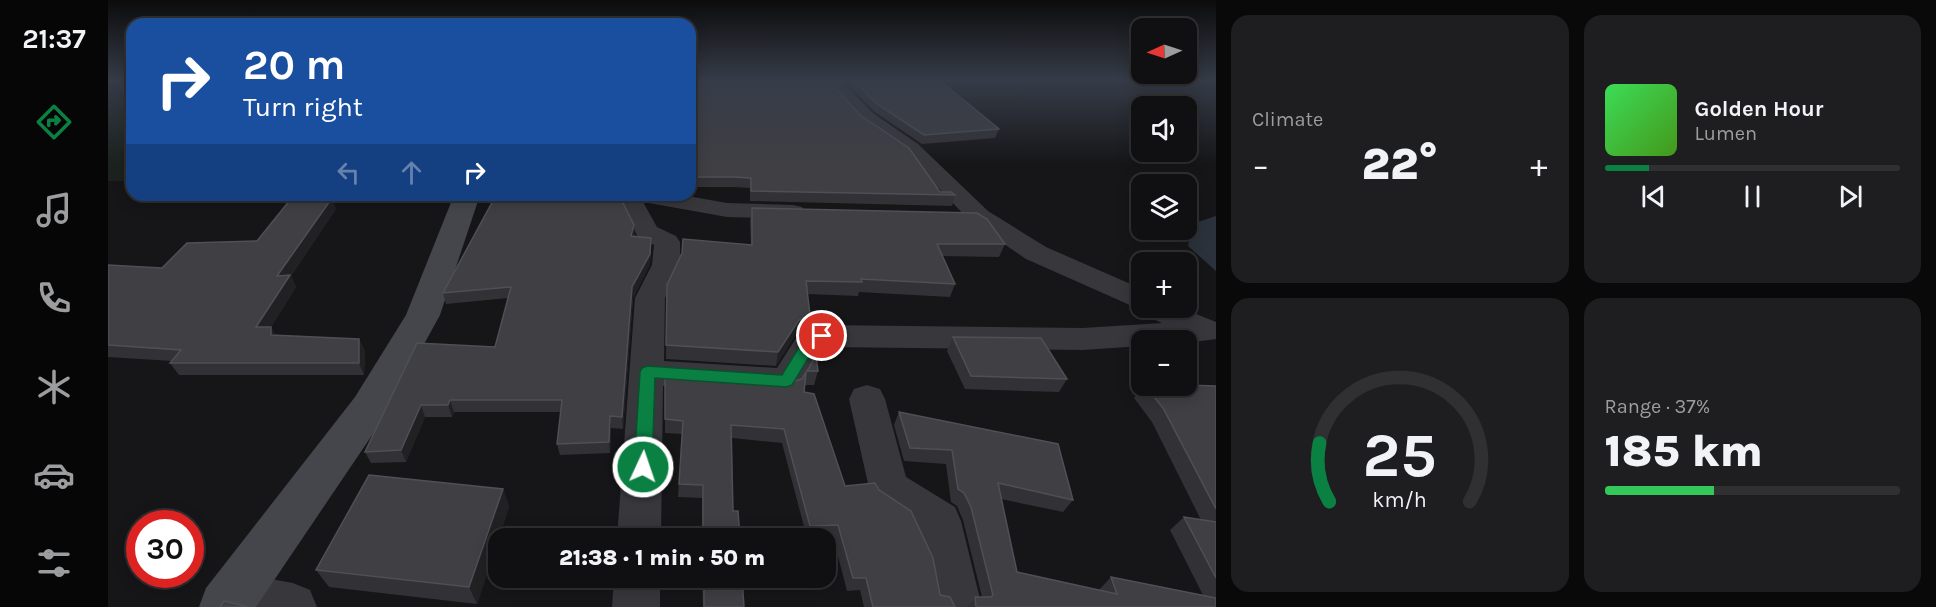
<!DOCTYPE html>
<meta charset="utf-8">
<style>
body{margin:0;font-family:Karla,sans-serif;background:#1e1e20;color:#f1f3f6;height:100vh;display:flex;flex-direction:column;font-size:22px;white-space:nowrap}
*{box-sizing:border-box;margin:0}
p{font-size:20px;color:#9c9d9f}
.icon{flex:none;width:33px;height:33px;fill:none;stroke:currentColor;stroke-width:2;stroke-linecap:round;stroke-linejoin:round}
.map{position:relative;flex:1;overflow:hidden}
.sheet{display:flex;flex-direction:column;gap:15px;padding:15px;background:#09090a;width:720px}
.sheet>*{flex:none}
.banner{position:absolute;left:18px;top:18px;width:570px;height:183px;border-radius:18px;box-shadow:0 3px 15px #0003,0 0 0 2px #303032;background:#1a4fa0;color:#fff;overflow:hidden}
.needle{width:39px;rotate:267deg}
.buttons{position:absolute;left:1023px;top:18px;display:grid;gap:12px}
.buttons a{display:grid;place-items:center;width:66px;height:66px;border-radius:12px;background:#101012;box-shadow:0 3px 15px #0003,0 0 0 2px #303032;font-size:30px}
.speed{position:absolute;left:18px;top:510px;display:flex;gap:12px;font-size:30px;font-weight:700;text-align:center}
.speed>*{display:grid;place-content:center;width:78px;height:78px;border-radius:50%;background:#101012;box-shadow:0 3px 15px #0003,0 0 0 2px #303032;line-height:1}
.speed .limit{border:9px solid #d22;background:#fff;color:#111}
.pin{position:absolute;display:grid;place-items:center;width:51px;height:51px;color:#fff;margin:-26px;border:3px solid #fff;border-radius:50%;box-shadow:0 2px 6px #0007}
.me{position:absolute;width:66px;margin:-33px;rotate:3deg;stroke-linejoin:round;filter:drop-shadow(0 0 4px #0008)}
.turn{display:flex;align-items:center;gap:21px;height:126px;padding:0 18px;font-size:27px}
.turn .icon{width:78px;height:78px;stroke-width:2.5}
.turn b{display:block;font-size:42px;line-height:51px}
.lanes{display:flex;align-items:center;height:57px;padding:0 18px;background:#0003;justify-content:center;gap:30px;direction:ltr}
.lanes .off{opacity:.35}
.big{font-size:45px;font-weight:800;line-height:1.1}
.sheet .tile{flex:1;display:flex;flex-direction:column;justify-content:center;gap:9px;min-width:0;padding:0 21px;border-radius:18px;background:#1e1e20}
.sheet .dial{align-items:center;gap:0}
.dial svg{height:156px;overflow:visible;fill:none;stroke:#303032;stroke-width:7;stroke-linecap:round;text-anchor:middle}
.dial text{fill:#f1f3f6;stroke:none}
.song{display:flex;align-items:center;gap:18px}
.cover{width:72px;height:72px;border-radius:9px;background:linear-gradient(135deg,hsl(130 70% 55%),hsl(100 70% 35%))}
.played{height:6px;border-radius:3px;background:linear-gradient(90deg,#0b8043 15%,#303032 15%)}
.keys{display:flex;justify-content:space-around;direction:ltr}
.heat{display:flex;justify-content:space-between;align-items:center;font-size:33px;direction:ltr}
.charge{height:9px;border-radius:4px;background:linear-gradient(90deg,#34c759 37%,#303032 0)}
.sheet .tiles{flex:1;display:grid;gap:15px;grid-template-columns:repeat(2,1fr)}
.trip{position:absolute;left:380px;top:528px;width:348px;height:60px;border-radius:18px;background:#101012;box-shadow:0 3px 15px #0003,0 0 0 2px #303032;font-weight:800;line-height:60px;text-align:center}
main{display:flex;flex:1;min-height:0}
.tabs{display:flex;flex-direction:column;width:108px;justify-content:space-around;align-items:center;background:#060607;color:#9c9d9f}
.tabs .icon{width:42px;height:42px}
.tabs .on{color:#0b8043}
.tabs b{font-size:27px;color:#f1f3f6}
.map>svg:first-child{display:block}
</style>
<main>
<nav class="tabs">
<b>21:37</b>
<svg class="icon on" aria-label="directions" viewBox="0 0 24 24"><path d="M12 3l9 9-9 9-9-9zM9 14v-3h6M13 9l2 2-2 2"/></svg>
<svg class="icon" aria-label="music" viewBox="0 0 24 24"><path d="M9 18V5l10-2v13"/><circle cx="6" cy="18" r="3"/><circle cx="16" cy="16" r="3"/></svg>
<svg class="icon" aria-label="phone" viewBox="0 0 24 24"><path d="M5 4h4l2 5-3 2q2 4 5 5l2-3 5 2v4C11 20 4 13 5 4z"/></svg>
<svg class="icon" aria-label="climate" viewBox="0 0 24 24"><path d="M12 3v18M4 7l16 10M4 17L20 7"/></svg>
<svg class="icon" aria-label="car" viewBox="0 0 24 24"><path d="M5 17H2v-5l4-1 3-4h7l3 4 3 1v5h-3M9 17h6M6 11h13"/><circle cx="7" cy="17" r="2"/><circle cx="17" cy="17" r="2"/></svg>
<svg class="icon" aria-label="filters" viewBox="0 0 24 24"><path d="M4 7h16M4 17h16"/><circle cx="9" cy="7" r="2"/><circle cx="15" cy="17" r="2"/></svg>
</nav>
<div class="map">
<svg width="1108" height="607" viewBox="0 0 1108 607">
<rect width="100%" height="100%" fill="#161618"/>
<rect fill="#1c221e" x="0" y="80" width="24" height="101"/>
<polygon fill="#2c323b" points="1108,216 1108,271 1080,246 1084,224"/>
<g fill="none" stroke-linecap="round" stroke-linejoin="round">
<g fill="#37373c" fill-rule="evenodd">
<polygon points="715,80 732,80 766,114 810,144 880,211 938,247 1034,289 1034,308 1073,308 1108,322 1108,339 1078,343 1078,340 1034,340 1034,346 975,350 719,347 713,351 690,390 678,394 555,386 553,538 509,538 527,298 544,265 546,245 530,237 507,195 574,195 619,203 685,205 694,207 697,212 694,217 685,219 619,217 535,202 549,227 568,236 572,242 572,265 557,298 556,361 669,368 690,335 714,325 975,328 1054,323 1036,315 1033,310 918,259 862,221 796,152 752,122"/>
<polygon points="759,385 772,389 777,399 798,477 847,507 853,521 874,607 826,607 813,532 767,501 761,488 741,399 746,389"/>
<polygon points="124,572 185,583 202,590 209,607 105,607 100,596 107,579"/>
<polygon points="506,578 552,578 552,607 504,607"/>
</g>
<polygon fill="#45464c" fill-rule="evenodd" points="346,195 372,195 332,315 275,419 148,607 91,607 98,588 247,397 298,315"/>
</g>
<g fill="#323236">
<polygon points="582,80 752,115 832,192 847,195 844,206 642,201 642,188 625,187 582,187"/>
<polygon points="735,80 831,80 891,129 887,138 814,144 767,112"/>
<polygon points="644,208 897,244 891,257 834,256 847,284 842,297 751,292 750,296 699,294 699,329 688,334 668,366 558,359 559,285 643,245 642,220"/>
<polygon points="228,209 183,276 188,287 163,327 167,335 251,339 257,351 256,375 71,375 62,363 64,361 0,357 0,265 54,268 149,241"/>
<polygon points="526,236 543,248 542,264 525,298 515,429 503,428 502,453 452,455 449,444 453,412 346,412 344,417 317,417 298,462 263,463 257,452 309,343 387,347 400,298 338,304 335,293"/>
<polygon points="845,337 959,379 951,392 857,389 839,351"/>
<polygon points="699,371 710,371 706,385 697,385 696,392 737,486 832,595 847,607 756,607 752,590 739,591 725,537 699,538 674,443 624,438 625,511 632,538 594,538 594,498 570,497 574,434 557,433 557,375 680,383 694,379 698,375"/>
<polygon points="1078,385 1108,386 1108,607 860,607 867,597 874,597 855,520 849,506 843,502 838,464 796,461 786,425 791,412 965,500 955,512 893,499 909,572 991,590 1003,577 1095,595 1062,530 1076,517 1093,520 1044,422 1026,398 1035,386"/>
<polygon points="395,489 401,507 369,604 221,587 208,570"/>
<polygon points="594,578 634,578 636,607 595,607"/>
</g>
<g fill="#212124">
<polygon points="224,198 228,209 183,276 188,287 163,327 169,339 148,327 169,276"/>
<polygon points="526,225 527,235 524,247 523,236"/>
<polygon points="543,238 542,264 525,298 515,429 514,417 524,287"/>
<polygon points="702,315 699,329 688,334 668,366 670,352 691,320"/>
<polygon points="251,339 257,351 256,375 251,363"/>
<polygon points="342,400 346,412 344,417 340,405"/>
<polygon points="313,405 317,417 298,462 293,450"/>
<polygon points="502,416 503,428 502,453 501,442"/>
<polygon points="395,489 401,507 369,604 361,587"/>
</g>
<g fill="#3f3f44" stroke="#4f5056" stroke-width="1.5">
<polygon points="582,80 600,80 608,81 609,80 720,80 752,115 801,148 832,192 843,192 847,195 643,191 643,178 626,177 582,177"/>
<polygon points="745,80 831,80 891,129 816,135 769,104"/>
<polygon points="388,195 511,195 526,225 523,236 543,238 542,254 524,287 514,417 502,416 501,442 449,444 454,400 342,400 340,405 313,405 293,450 257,452 309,343 387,347 403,287 335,293"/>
<polygon points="224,198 169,276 182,275 148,327 163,327 163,335 251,339 251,363 62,363 73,350 0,345 0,265 54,268 79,243 149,241 182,200"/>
<polygon points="644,208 869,213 879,219 897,244 829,244 847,284 753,279 754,282 698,281 702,315 691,320 670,352 558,345 559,285 574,253 575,239 644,245"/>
<polygon points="845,337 933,338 959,379 863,376"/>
<polygon points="708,356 710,371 699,371"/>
<polygon points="698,372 696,392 706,394 737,486 767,483 771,490 803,511 825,558 832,595 842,597 847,607 765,607 758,578 745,578 730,525 702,526 676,429 623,425 625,511 630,511 632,538 595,538 595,485 571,484 575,421 557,419 557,375 680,383 694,379"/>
<polygon points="1078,385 1108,386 1108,509 1055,408 1037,386"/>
<polygon points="791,412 950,444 965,500 890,483 909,572 1009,594 1003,577 1108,598 1108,607 868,607 867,597 883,597 885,595 863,507 856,493 850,489 844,450 802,448"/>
<polygon points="261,475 395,489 361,587 208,570"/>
<polygon points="1076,517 1108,522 1108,578"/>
<polygon points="596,578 634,578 636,607 596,607"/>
<polygon points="116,601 141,607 112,607"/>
</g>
<linearGradient id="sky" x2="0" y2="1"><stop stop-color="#0c0c0d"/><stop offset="0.49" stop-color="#363c48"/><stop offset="1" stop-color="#363c48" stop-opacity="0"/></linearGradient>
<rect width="1108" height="164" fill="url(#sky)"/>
<polygon fill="#0b8043" stroke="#07532c" stroke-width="1.5" points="714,331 722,336 707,347 684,385 678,387 547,378 544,467 541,472 535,475 528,472 526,467 532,372 534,368 539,366 674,375 696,339"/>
</svg>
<div class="buttons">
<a><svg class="needle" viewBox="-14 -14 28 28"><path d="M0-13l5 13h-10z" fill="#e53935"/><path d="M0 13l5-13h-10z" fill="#9c9d9f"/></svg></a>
<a><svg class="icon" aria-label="sound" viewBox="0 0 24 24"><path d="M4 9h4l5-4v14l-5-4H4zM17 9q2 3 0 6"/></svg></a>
<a><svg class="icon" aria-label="layers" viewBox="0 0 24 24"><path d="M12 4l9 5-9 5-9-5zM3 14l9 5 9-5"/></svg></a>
<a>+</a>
<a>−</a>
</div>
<div class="speed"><div class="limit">30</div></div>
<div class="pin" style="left:714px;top:336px;background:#d93025"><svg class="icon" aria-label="arrive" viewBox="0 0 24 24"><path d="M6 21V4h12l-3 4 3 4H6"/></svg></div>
<svg class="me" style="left:535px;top:467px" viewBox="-20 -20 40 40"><circle r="17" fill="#0b8043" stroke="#fff" stroke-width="3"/><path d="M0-11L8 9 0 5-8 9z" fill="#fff"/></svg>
<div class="trip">21:38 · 1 min · 50 m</div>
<div class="banner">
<div class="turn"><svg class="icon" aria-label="right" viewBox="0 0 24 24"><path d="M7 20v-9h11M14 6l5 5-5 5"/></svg><div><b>20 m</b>Turn right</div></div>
<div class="lanes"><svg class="icon off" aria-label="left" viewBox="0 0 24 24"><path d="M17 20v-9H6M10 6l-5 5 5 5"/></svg><svg class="icon off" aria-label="ahead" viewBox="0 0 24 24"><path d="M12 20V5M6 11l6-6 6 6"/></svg><svg class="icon" aria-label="right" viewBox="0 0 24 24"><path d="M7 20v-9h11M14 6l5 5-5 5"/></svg></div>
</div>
</div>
<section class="sheet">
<div class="tiles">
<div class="tile"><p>Climate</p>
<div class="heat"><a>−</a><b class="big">22°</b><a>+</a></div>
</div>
<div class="tile">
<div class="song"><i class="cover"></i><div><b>Golden Hour</b><p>Lumen</p></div></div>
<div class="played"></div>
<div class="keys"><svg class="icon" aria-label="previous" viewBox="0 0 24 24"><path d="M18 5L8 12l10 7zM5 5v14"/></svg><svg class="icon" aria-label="pause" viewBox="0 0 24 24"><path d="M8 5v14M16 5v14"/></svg><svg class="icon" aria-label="next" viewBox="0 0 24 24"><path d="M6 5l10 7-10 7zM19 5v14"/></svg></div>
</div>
<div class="tile dial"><svg viewBox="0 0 100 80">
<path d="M14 69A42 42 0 1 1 86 69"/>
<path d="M14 69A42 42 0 0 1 9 39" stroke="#0b8043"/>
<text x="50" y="56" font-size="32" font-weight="700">25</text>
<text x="50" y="72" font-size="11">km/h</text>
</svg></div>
<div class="tile"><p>Range · 37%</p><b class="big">185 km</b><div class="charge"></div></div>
</div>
</section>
</main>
